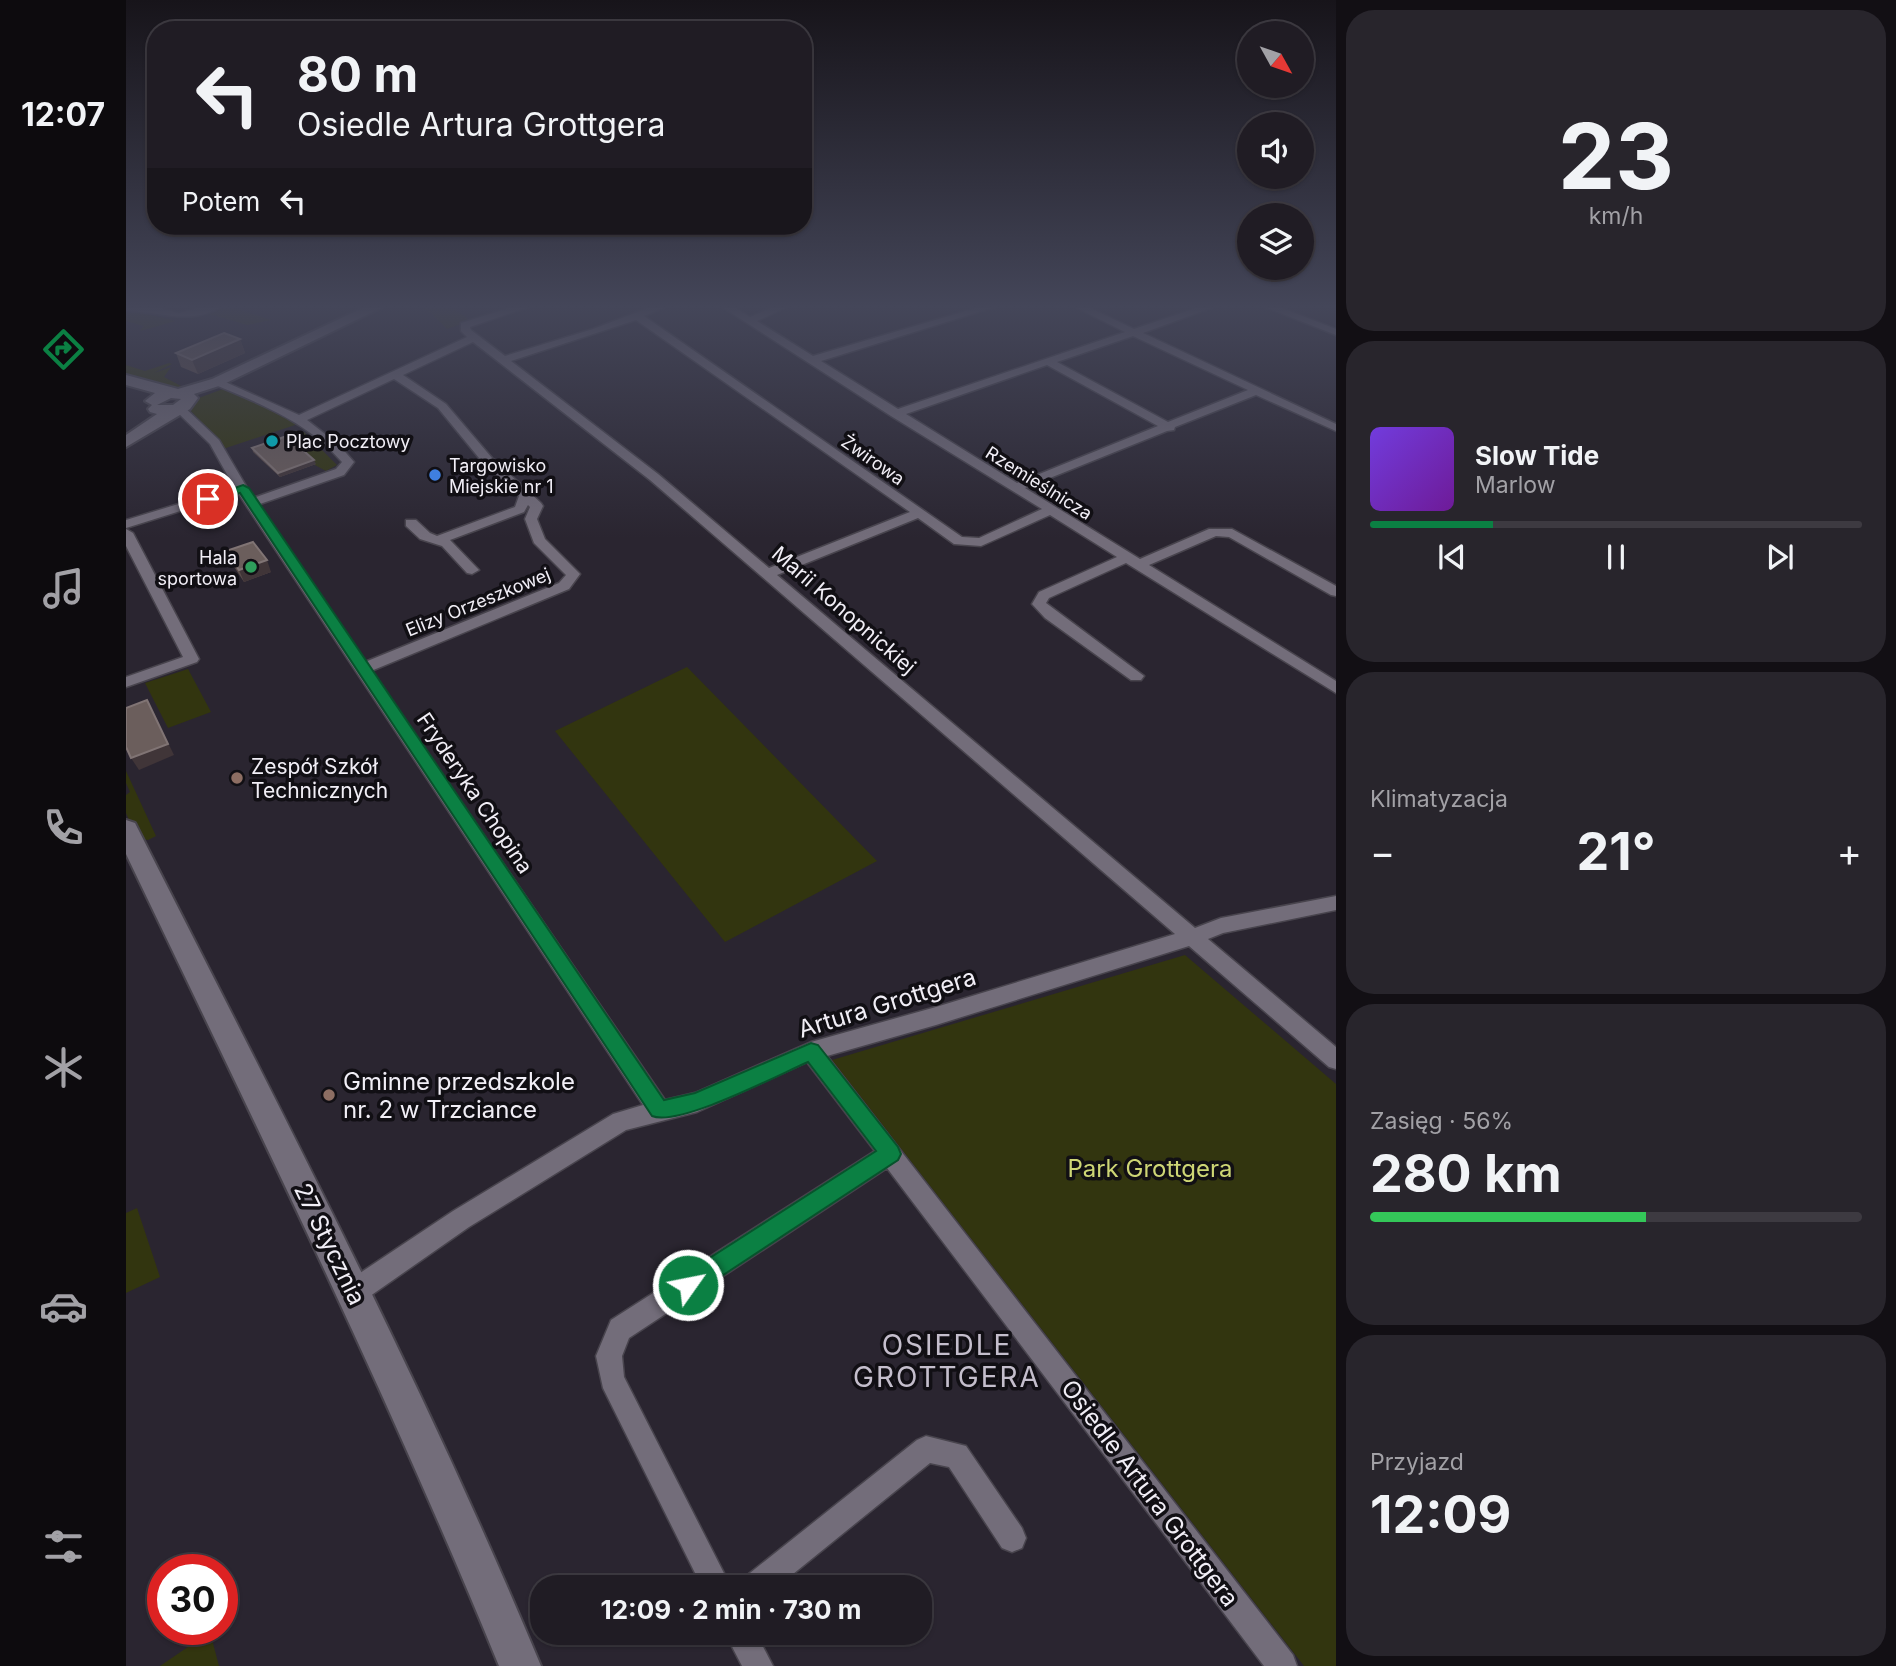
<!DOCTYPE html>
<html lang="pl">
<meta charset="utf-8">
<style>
body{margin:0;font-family:Inter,sans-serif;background:#28252c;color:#f1f3f6;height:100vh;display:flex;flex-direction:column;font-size:26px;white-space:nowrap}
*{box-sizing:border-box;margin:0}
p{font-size:23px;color:#a2a1a6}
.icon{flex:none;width:38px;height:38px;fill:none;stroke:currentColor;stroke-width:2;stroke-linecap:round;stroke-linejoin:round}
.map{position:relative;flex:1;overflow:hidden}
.panel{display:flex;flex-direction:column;gap:10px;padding:10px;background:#120f14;width:560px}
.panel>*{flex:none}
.guide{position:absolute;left:21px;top:21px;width:665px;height:214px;border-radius:28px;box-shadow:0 2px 5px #0004,0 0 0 2px #3d3a41;background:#201c24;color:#f1f3f6;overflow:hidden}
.needle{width:46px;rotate:130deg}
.fabs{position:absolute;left:1111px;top:21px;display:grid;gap:14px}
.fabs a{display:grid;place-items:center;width:77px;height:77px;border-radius:50%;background:#201c24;box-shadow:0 2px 5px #0004,0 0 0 2px #3d3a41;font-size:35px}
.speed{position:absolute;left:21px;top:1554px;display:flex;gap:14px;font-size:35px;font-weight:700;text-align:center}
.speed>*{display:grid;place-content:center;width:91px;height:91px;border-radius:50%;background:#201c24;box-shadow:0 2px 5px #0004,0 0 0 2px #3d3a41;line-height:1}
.speed .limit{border:10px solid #d22;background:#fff;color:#111}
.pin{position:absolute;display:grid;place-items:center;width:60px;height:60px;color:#fff;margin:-30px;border:4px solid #fff;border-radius:50%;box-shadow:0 2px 7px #0007}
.me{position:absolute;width:77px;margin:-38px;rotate:57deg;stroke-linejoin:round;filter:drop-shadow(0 0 5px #0008)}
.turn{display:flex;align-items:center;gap:24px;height:147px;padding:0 35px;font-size:32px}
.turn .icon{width:91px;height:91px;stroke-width:2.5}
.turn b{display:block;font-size:49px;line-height:60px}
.then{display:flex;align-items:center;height:66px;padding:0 35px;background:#0003;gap:14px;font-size:26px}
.big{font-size:52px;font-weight:700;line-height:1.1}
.panel .tile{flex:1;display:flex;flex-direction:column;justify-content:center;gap:10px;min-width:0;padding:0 24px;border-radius:28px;background:#28252c}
.panel .dial{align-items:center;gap:0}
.dial b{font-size:91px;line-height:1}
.song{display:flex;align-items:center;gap:21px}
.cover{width:84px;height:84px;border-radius:10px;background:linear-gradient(135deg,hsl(260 70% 55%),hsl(280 70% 35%))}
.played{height:7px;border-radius:4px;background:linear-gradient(90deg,#0b8043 25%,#3d3a41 25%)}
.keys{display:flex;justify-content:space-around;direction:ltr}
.heat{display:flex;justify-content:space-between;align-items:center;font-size:38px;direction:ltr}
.charge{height:10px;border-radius:5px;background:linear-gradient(90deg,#34c759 56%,#3d3a41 0)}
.trip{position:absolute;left:404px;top:1575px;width:402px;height:70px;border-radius:28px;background:#201c24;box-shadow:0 2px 5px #0004,0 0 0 2px #3d3a41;font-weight:700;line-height:70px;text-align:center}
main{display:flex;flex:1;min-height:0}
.tabs{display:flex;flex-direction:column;width:126px;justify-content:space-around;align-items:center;background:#0d0b0e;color:#a2a1a6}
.tabs .icon{width:49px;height:49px}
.tabs .active{color:#0b8043}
.tabs b{font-size:32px;color:#f1f3f6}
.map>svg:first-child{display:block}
</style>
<main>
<nav class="tabs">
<b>12:07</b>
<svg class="icon active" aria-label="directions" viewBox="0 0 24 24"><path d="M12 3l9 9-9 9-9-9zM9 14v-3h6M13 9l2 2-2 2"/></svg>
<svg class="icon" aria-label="music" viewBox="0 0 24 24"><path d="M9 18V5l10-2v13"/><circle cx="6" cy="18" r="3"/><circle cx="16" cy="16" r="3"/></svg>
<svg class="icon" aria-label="phone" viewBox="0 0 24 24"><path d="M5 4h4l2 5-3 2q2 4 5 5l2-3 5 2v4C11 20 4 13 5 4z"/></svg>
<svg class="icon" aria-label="climate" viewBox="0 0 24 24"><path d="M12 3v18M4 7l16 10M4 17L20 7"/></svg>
<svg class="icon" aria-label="car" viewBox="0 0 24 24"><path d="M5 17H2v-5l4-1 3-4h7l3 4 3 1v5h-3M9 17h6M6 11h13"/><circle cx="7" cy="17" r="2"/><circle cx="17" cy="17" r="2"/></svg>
<svg class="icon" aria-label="filters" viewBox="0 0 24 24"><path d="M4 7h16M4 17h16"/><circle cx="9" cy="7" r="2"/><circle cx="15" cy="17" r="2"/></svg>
</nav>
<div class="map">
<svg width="1210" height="1666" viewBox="0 0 1210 1666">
<rect width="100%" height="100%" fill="#2a2530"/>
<g fill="#32350f">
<polygon points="97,305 101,305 145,320 121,325 77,312"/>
<path d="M288 305C311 305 327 304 344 321L321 329 304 312Z"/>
<polygon points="0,309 50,321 14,331 18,326 0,321"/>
<polygon points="43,363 46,364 28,373 45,367 38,377 57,387 52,390 0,378 0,365 19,371"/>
<polygon points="97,389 105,390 178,422 97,449 92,440 65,411 70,399"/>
<polygon points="170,431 178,432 191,446 176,453 193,447 211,465 200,471 170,455 161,438 164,436 161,434"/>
<polygon points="561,667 751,861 599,942 429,731"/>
<polygon points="62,669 85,712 42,728 19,683"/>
<polygon points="0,771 30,836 22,840 11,838 0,813 0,795 4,792 0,783"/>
<polygon points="1059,955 1210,1084 1210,1666 1178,1666 706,1060"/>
<polygon points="11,1208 34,1277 0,1293 0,1213"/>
<polygon points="84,1632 93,1666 34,1666"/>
</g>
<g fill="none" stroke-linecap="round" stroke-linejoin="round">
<g stroke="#48444d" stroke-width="3">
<g id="street">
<path d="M0 305H22L53 313 82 305H98C65 327 35 311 0 311Z"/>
<path d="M393 305H408L344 327 345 330 379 356 467 329 530 305H544L518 316 836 537 853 538 916 509 765 416 593 305H605L624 317 652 305H665L631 321 687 356 860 305H875L695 361 772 409 999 332 945 305H958L1008 329 1079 305H1093L1017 333 1210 424V431L1130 395 1049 427 1048 430 1041 431 899 488 1014 559 1083 529H1106L1210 586V596L1205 595 1103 537 1090 536 1023 565 1210 681V693L1000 563 923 598 920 603 1018 676 1015 680H1005L919 618 906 604 913 592 991 557 924 515 855 546 828 544 792 518 651 575 1069 928 1095 918 1210 896V910L1097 933 1082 939 1210 1047V1069L1203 1067 1063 946 810 1025 701 1056 1167 1655 1171 1666H1138L761 1168 503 1338 496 1356 498 1377 605 1587H576L477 1388 470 1356 485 1320 749 1151 681 1062 571 1112 500 1130 343 1227 237 1301 228 1304 219 1301 216 1292 219 1283 327 1211 487 1114 517 1105 112 493 0 528V520L108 487 84 444 49 410V406H57L93 440 127 498 210 469 216 462C182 422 135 404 87 384V380H95L173 415 341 337 335 331V323ZM510 320 784 512 643 568 532 474 385 361ZM1007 336 1122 390 1042 422 931 362ZM347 342 524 480 1049 934 810 1007 685 1042 569 1093 539 1100 245 671 443 589 454 574 419 539 411 519 417 506 415 503 366 458 320 404 277 375ZM921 365 1032 426 891 483 780 414ZM268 379 312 408 358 464 393 496 389 507 311 536 304 533 290 520H280V526L294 539 316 546 341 573 346 574 353 570 324 540 398 512 402 505 404 507 399 519 408 543 440 575 433 583 239 662 131 505 218 475 228 462 213 445 181 420Z"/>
<polygon points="1134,305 1148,305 1210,329 1210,335"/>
<polygon points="0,529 7,533 73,659 71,662 0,687 0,677 57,657 0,546"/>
<polygon points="800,1436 840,1446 896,1528 900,1538 896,1548 886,1552 876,1548 823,1467 804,1463 651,1587 615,1587 619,1577 791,1440"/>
<polygon points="599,1633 630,1633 647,1666 616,1666"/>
</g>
</g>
<g stroke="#48444d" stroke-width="4">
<g id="secondary">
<path d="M243 305H261L96 385 68 394 72 398 64 409 0 447V435L31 414 24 412 22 409 26 405 19 401 29 393 0 385V375L52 389 86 379ZM45 398 55 399 47 405H31Z"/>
<path d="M0 820 9 823 12 829C152 1105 296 1380 415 1666H373C260 1390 129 1123 0 854Z"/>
</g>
</g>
<use href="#street" fill="#736d7a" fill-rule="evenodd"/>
<use href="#secondary" fill="#736d7a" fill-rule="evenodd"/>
</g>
<g fill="#5a4c4a">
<polygon points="114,339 119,353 72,374 55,367 50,353"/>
<polygon points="126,448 190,464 154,477 127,452"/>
<polygon points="100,551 145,572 118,582 105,562"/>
</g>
<g fill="#403538">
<polygon points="114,339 119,353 72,374 66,360"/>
<polygon points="188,460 190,464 154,477 152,473"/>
<polygon points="141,560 145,572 118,582 113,570"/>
<polygon points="21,700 48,755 13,770 5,758"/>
</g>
<g fill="#6b5e5c" stroke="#807474" stroke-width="2">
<polygon points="98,333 114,339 66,360 50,353"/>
<polygon points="161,436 188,460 152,473 126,448"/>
<polygon points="127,542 141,560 113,570 100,551"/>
<polygon points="21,700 42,744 5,758 0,747 0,708"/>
</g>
<linearGradient id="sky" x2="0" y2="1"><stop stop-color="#17141a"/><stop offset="0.57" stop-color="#444659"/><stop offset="1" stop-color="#444659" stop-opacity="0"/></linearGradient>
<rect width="1210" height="538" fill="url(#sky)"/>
<path fill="#0b8043" stroke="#07532c" stroke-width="2" d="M117 485 123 488 538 1100 569 1093 685 1043 692 1045 772 1147 775 1154 772 1160 570 1293 562 1296 554 1293 551 1285 554 1277 750 1151 682 1062C652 1075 553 1127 526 1116L114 493 82 502 77 499Z"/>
<circle fill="#0f9aa8" stroke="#110f14" stroke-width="2.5" cx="146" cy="441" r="7"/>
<circle fill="#3f7fe0" stroke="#110f14" stroke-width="2.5" cx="309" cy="475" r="7"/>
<circle fill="#2e9e5b" stroke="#110f14" stroke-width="2.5" cx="125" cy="567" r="7"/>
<g fill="#8d6e63" stroke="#110f14" stroke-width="2.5">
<circle cx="111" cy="778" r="7"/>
<circle cx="203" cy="1095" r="7"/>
</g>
<g text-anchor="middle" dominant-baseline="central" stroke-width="7" stroke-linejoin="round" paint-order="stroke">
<g font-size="18" fill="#f1eef6" stroke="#110f14" text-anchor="start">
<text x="160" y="441">Plac Pocztowy</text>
<text x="323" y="465">Targowisko<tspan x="323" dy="21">Miejskie nr 1</tspan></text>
<text x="111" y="557" text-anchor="end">Hala<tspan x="111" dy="21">sportowa</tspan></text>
</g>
<g font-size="18" fill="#f1eef6" stroke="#110f14">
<text transform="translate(747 460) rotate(35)">Żwirowa</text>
<text transform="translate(913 483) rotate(32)">Rzemieślnicza</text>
<text transform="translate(352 602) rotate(-22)">Elizy Orzeszkowej</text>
</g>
<g font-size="21" fill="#f1eef6" stroke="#110f14">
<text transform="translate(718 610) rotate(41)">Marii Konopnickiej</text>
<text transform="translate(349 793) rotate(56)">Fryderyka Chopina</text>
</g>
<g font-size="21" fill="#f1eef6" stroke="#110f14" text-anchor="start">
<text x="125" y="766">Zespół Szkół<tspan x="125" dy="24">Technicznych</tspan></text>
</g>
<g font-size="24" fill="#f1eef6" stroke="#110f14">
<text transform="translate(761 1003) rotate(-17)">Artura Grottgera</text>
<text transform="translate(204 1244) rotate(64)">27 Stycznia</text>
<text transform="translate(1024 1493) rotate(53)">Osiedle Artura Grottgera</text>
</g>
<g font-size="24" fill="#f1eef6" stroke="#110f14" text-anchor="start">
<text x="217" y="1081">Gminne przedszkole<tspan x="217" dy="28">nr. 2 w Trzciance</tspan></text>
</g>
<g font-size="24" fill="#ced675" stroke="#110f14">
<text x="1024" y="1168">Park Grottgera</text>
</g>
<g font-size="28" letter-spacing="2" fill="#c4becc" stroke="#110f14">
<text x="821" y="1345">OSIEDLE<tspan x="821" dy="32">GROTTGERA</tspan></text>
</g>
</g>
</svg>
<div class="fabs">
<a><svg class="needle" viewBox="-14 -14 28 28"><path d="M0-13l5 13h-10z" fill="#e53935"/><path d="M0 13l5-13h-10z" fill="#a2a1a6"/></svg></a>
<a><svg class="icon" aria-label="sound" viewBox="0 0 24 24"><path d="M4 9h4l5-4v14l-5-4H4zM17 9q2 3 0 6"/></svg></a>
<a><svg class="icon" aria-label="layers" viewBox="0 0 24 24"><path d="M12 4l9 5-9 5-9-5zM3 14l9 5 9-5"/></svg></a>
</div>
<div class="speed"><div class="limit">30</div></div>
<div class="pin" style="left:82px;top:499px;background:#d93025"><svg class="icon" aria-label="arrive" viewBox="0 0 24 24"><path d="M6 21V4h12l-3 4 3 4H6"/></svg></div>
<svg class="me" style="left:562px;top:1285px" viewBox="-20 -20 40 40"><circle r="17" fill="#0b8043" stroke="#fff" stroke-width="3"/><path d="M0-11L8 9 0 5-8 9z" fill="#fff"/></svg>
<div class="trip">12:09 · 2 min · 730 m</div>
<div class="guide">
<div class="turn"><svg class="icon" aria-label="left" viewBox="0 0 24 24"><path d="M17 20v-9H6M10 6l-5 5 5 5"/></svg><div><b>80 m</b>Osiedle Artura Grottgera</div></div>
<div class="then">Potem<svg class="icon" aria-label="left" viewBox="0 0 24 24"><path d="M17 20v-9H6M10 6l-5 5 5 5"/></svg></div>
</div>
</div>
<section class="panel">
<div class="tile dial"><b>23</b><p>km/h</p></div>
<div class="tile">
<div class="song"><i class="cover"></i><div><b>Slow Tide</b><p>Marlow</p></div></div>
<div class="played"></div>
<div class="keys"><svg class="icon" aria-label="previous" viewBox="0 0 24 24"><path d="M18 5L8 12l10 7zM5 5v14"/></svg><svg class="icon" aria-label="pause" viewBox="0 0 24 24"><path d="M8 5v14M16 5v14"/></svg><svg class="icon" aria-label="next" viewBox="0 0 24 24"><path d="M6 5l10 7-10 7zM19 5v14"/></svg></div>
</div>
<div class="tile"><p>Klimatyzacja</p>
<div class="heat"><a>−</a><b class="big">21°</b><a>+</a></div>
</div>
<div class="tile"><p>Zasięg · 56%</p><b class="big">280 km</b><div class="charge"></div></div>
<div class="tile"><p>Przyjazd</p><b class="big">12:09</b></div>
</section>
</main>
